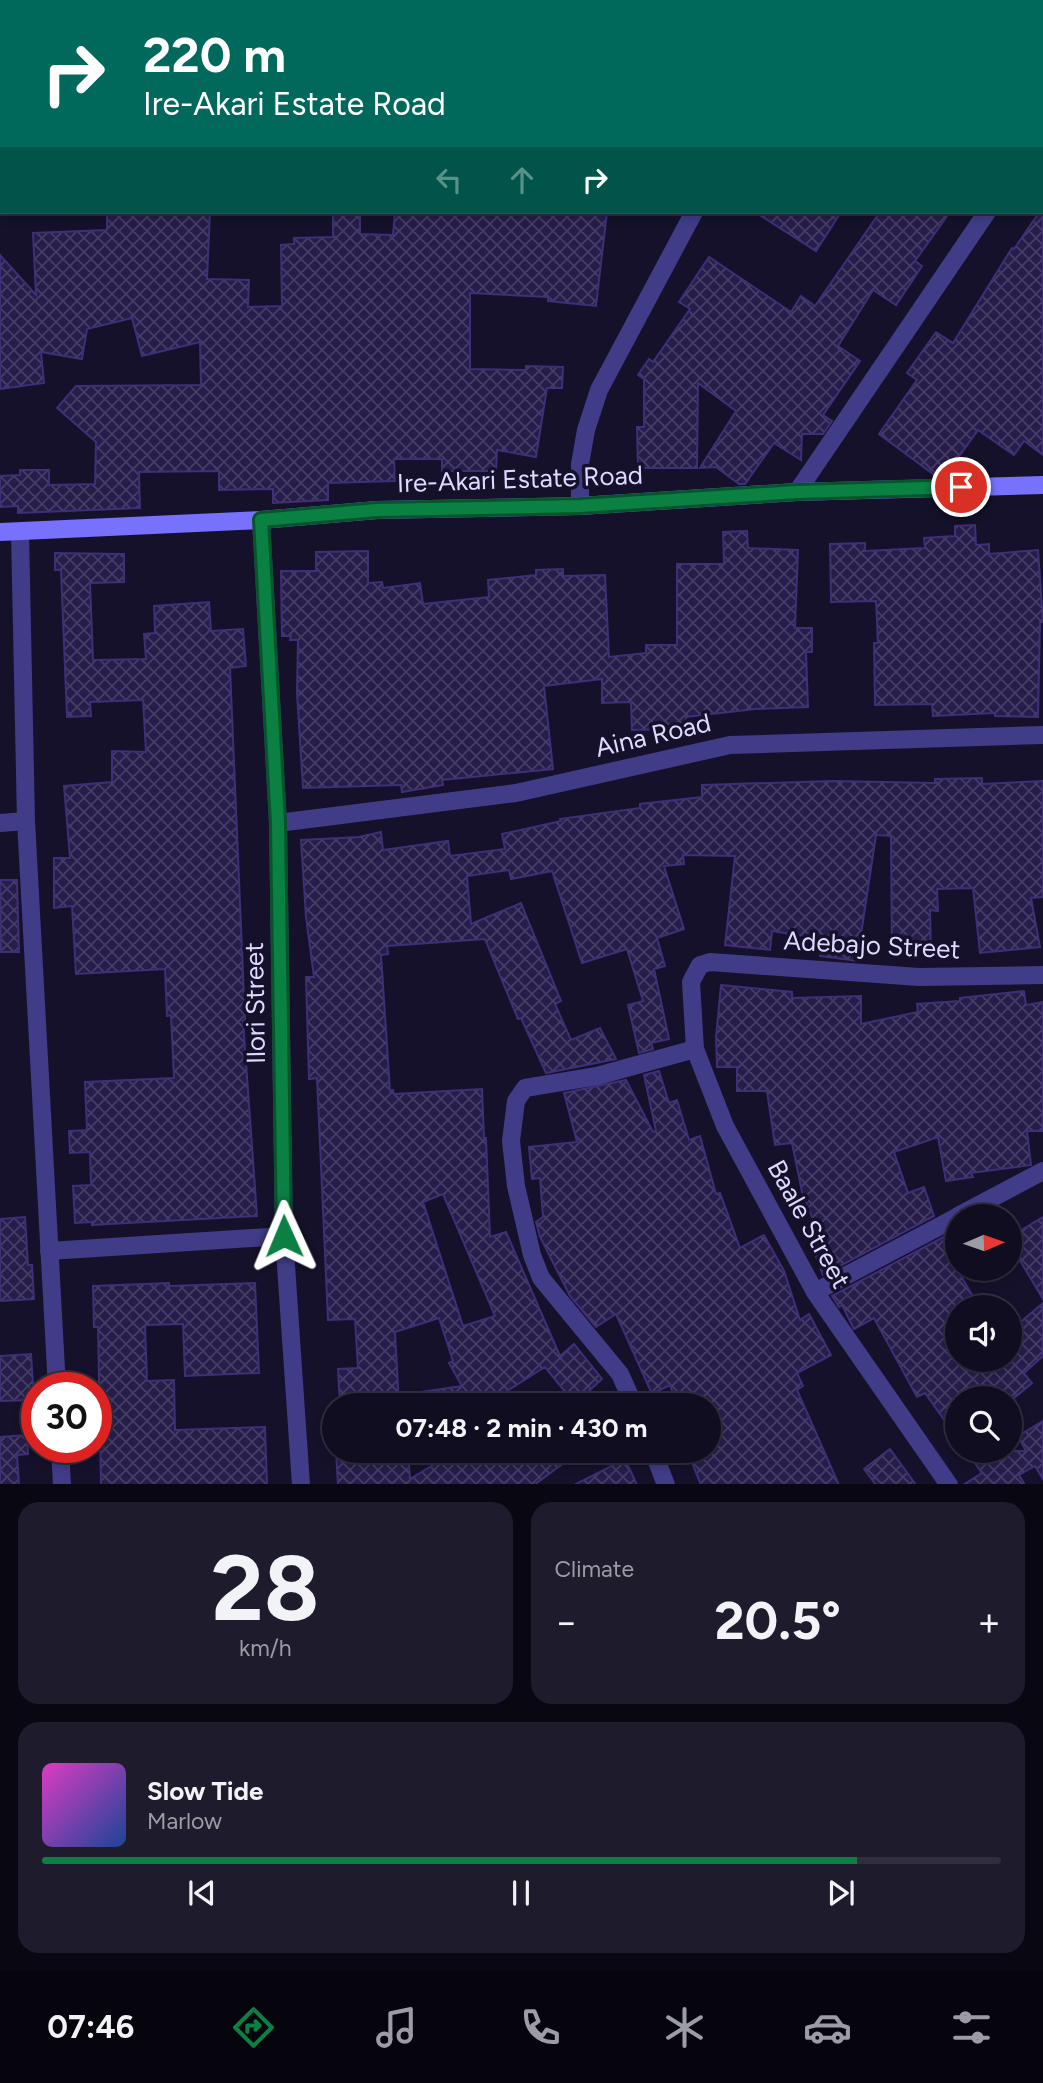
<!DOCTYPE html>
<meta charset="utf-8">
<style>
body{margin:0;font-family:Figtree,sans-serif;background:#1e1b2d;color:#f1f3f6;height:100vh;display:flex;flex-direction:column;font-size:26px;white-space:nowrap}
*{box-sizing:border-box;margin:0}
p{font-size:23px;color:#9c9ca5}
.icon{flex:none;width:38px;height:38px;fill:none;stroke:currentColor;stroke-width:2;stroke-linecap:round;stroke-linejoin:round}
.map{position:relative;height:1484px;overflow:hidden}
.details{display:flex;flex-direction:column;gap:18px;padding:18px;background:#090712;flex:1}
.details>*{flex:none}
.hud{position:absolute;left:0px;top:0px;width:1043px;height:214px;box-shadow:0 4px 10px #0003,0 0 0 2px #302d3e;background:#00695c;color:#fff;overflow:hidden}
.needle{width:46px;rotate:88deg}
.buttons{position:absolute;left:945px;top:1204px;display:grid;gap:14px}
.buttons a{display:grid;place-items:center;width:77px;height:77px;border-radius:50%;background:#100d20;box-shadow:0 4px 10px #0003,0 0 0 2px #302d3e;font-size:35px}
.speed{position:absolute;left:21px;top:1372px;display:flex;gap:14px;font-size:35px;font-weight:700;text-align:center}
.speed>*{display:grid;place-content:center;width:91px;height:91px;border-radius:50%;background:#100d20;box-shadow:0 4px 10px #0003,0 0 0 2px #302d3e;line-height:1}
.speed .limit{border:10px solid #d22;background:#fff;color:#111}
.pin{position:absolute;display:grid;place-items:center;width:60px;height:60px;color:#fff;margin:-30px;border:4px solid #fff;border-radius:50%;box-shadow:0 2px 7px #0007}
.me{position:absolute;width:77px;margin:-38px;rotate:359deg;stroke-linejoin:round;filter:drop-shadow(0 0 5px #0008)}
.turn{display:flex;align-items:center;gap:24px;height:147px;padding:0 28px;font-size:32px}
.turn .icon{width:91px;height:91px;stroke-width:2.5}
.turn b{display:block;font-size:49px;line-height:60px}
.lanes{display:flex;align-items:center;height:66px;padding:0 28px;background:#0003;justify-content:center;gap:35px;direction:ltr}
.lanes .off{opacity:.35}
.big{font-size:52px;font-weight:700;line-height:1.1}
.details .card{flex:1;display:flex;flex-direction:column;justify-content:center;gap:10px;min-width:0;padding:0 24px;border-radius:21px;background:#1e1b2d}
.details .dial{align-items:center;gap:0}
.dial b{font-size:91px;line-height:1}
.song{display:flex;align-items:center;gap:21px}
.cover{width:84px;height:84px;border-radius:10px;background:linear-gradient(135deg,hsl(310 70% 55%),hsl(220 70% 35%))}
.played{height:7px;border-radius:4px;background:linear-gradient(90deg,#0b8043 85%,#302d3e 85%)}
.keys{display:flex;justify-content:space-around;direction:ltr}
.heat{display:flex;justify-content:space-between;align-items:center;font-size:38px;direction:ltr}
.details .tiles{flex:1;display:grid;gap:18px;grid-template-columns:1fr 1fr}
.card:last-child{grid-column:span 2}
.trip{position:absolute;left:322px;top:1393px;width:399px;height:70px;border-radius:35px;background:#100d20;box-shadow:0 4px 10px #0003,0 0 0 2px #302d3e;font-weight:700;line-height:70px;text-align:center}
.tabs{display:flex;height:112px;justify-content:space-around;align-items:center;background:#06050d;color:#9c9ca5}
.tabs .icon{width:49px;height:49px}
.tabs .active{color:#0b8043}
.tabs b{font-size:32px;color:#f1f3f6}
.map>svg:first-child{display:block}
</style>
<div class="map">
<svg width="1043" height="1485" viewBox="0 0 1043 1485">
<defs>
<pattern id="building-cross-hatch" width="8" height="8" patternUnits="userSpaceOnUse" patternTransform="scale(1.75)"><rect width="8" height="8" fill="#271d4b"/><path d="M0 0l8 8M0 8l8-8" fill="none" stroke="#463d66"/></pattern>
</defs>
<rect width="100%" height="100%" fill="#15112a"/>
<g fill="url(#building-cross-hatch)" stroke="#3e2f77" stroke-width="2" fill-rule="evenodd">
<polygon points="1043,207 1043,455 1024,441 1014,455 978,430 945,476 937,477 879,434 917,380 907,373 936,332 953,343 1012,248 1014,249"/>
<polygon points="107,212 210,212 207,279 249,280 248,307 282,306 281,245 294,244 294,238 333,237 333,215 360,215 360,234 393,235 395,212 607,212 596,306 548,301 548,297 470,293 470,369 526,370 526,366 563,367 562,388 547,388 536,457 497,450 496,471 442,471 442,459 394,459 395,481 328,483 328,500 273,503 273,489 219,490 219,471 139,472 140,508 18,513 18,506 0,507 0,476 20,475 20,470 49,470 49,485 95,484 96,442 57,408 76,386 201,385 200,342 142,356 132,318 87,329 82,359 41,352 44,383 0,389 0,255 36,295 33,233 107,230"/>
<polygon points="755,212 841,212 816,251"/>
<polygon points="880,212 950,212 915,261 922,266 896,305 873,290 838,346 860,361 823,415 832,421 823,434 802,434 801,460 774,443 745,484 739,484 716,467 700,468 736,411 698,383 697,468 638,468 637,427 644,427 644,379 638,375 649,359 653,362 690,309 679,302 709,257 791,312 801,296 815,306"/>
<polygon points="975,525 976,545 989,544 989,554 1038,550 1043,622 1040,622 1038,717 995,716 995,713 933,716 932,704 875,705 874,643 878,643 876,601 831,602 830,544 865,543 865,551 925,548 924,538 955,536 955,526"/>
<polygon points="747,531 748,548 798,550 795,628 812,628 812,652 806,652 808,707 755,709 686,717 686,729 632,730 631,702 602,703 602,679 544,686 553,769 442,780 443,785 402,792 401,785 303,788 297,693 298,640 290,640 291,636 282,636 281,571 316,571 316,552 368,551 368,583 382,582 383,588 420,583 423,604 489,597 488,580 536,575 536,570 563,569 563,576 605,575 609,657 646,653 646,645 677,645 677,564 724,564 723,532"/>
<polygon points="55,553 124,554 124,582 90,583 93,660 146,659 144,634 155,633 154,606 209,602 211,631 243,629 246,666 230,668 245,1021 243,1021 257,1216 92,1225 92,1222 75,1223 73,1186 91,1185 90,1152 70,1153 69,1131 87,1130 85,1082 174,1078 171,1015 167,1016 165,969 76,974 72,906 54,908 54,858 70,858 64,786 112,782 112,751 146,752 143,700 90,702 91,716 67,717 61,570 55,570"/>
<path d="M982 778V784L1043 781V897L1031 898 1040 947 980 953 973 888 937 889 938 911 930 910 931 953 892 954 891 836 876 835 857 961 820 956 823 939 772 931 770 950 725 945 735 856 683 855 684 864 664 866 684 929 657 938 665 966 654 969 669 1039 651 1043 653 1049 639 1053 628 1005 643 1001 627 949 582 963 552 871 511 879 509 870 467 876 471 924 521 903 561 1001 555 1004 571 1040 600 1028 616 1059 546 1073 521 1018 518 1019 485 939 387 946 388 954 381 955 390 1091 393 1090 394 1094 482 1089 484 1138H486L490 1237 506 1232 560 1356 574 1344 602 1379 575 1404 545 1367 485 1405H401L400 1395 462 1386 449 1363 453 1361 439 1318 395 1332 399 1405H340L338 1369 358 1368 355 1319 328 1320 317 1078 309 1079 306 977H314L306 917 301 840 359 837 381 832 383 850 448 841 450 856 505 849 502 834 561 821 560 819 640 808V804L702 797V785L834 781 935 783V779ZM443 1194 495 1316 463 1326 423 1202Z"/>
<polygon points="0,880 17,880 19,952 1,952"/>
<polygon points="721,985 792,992 792,998 861,996 861,1024 918,1012 917,1004 960,1001 960,998 1024,991 1026,1005 1043,1002 1043,1131 1027,1131 1031,1165 971,1173 973,1177 946,1181 938,1137 894,1152 908,1193 924,1187 934,1216 823,1275 808,1235 818,1232 802,1192 792,1143 775,1145 767,1091 737,1091 737,1067 717,1067 716,1037"/>
<polygon points="659,1071 669,1103 677,1100 689,1140 700,1136 716,1194 720,1193 740,1248 764,1235 784,1271 800,1320 809,1314 831,1355 797,1373 803,1386 797,1390 839,1485 701,1485 690,1458 709,1451 709,1405 677,1405 670,1385 652,1394 616,1314 596,1327 570,1296 540,1237 536,1222 543,1217 540,1178 532,1179 529,1147 577,1142 564,1093 626,1080 653,1132 656,1131 644,1075"/>
<polygon points="25,1217 28,1265 32,1265 34,1299 0,1301 0,1219"/>
<polygon points="1043,1217 1043,1299 1016,1254 1010,1257 1010,1237"/>
<polygon points="957,1230 957,1269 979,1307 957,1307 957,1360 1010,1360 1010,1331 1043,1303 1043,1356 1024,1373 1032,1383 1014,1398 957,1398 957,1438 925,1393 917,1397 874,1318 854,1329 842,1305 839,1307 832,1296"/>
<polygon points="169,1283 169,1286 255,1283 259,1373 185,1376 183,1324 145,1325 147,1381 174,1380 175,1430 265,1427 267,1485 101,1485 98,1327 94,1327 93,1286"/>
<polygon points="31,1354 34,1400 0,1401 0,1356"/>
<polygon points="1043,1421 1043,1479 1035,1466 1019,1475 1025,1485 963,1485 982,1473 974,1462 993,1451 1026,1451 1018,1436"/>
<polygon points="27,1435 28,1454 17,1455 19,1485 0,1485 0,1437"/>
<polygon points="890,1449 916,1485 876,1485 864,1469"/>
<polygon points="336,1451 408,1451 410,1479 456,1451 580,1451 534,1485 338,1485"/>
<polygon points="625,1459 637,1485 574,1485"/>
</g>
<g fill="none" stroke-linecap="round" stroke-linejoin="round">
<polyline stroke="#403c88" stroke-width="10" points="504,0 505,2"/>
<g stroke="#403c88" stroke-width="18">
<polyline points="836,2 837,0"/>
<polyline points="1041,132 1043,130"/>
<polyline points="797,492 987,212"/>
<polyline points="580,506 580,464 586,430 599,390 694,212"/>
<polyline points="261,520 278,823 284,1236 301,1485"/>
<polyline points="20,532 26,821 57,1388"/>
<polyline points="0,823 26,821"/>
<polyline points="278,823 516,793 730,745 1043,735"/>
<polyline points="958,1216 1043,1171"/>
<polyline points="49,1251 284,1236"/>
<polyline points="815,1292 957,1217"/>
<polyline points="634,1405 620,1374 541,1278 532,1255 516,1186 511,1141 516,1101 525,1088 597,1076 695,1049"/>
<polyline points="60,1447 62,1485"/>
<polyline points="653,1451 666,1485"/>
<polyline points="949,1485 815,1292 725,1126 695,1049 691,982 700,965 710,962 919,977 1043,975"/>
</g>
<polyline stroke="#7771fe" stroke-width="18" points="0,532 261,520 377,510 580,506 797,492 1043,485"/>
</g>
<g fill="none" stroke-linecap="round" stroke-linejoin="round">
<g stroke="#07532c" stroke-width="18">
<polyline id="route" points="284,1236 278,823 261,520 377,510 580,506 797,492 961,487"/>
</g>
<use href="#route" stroke="#0b8043" stroke-width="12"/>
</g>
<g text-anchor="middle" dominant-baseline="central" stroke-width="7" stroke-linejoin="round" paint-order="stroke">
<g font-size="26" fill="#dedaff" stroke="#15112a">
<text transform="translate(520 479) rotate(-2)">Ire-Akari Estate Road</text>
<text transform="translate(653 735) rotate(-13)">Aina Road</text>
<text transform="translate(872 945) rotate(3)">Adebajo Street</text>
<text transform="translate(255 1003) rotate(-91)">Ilori Street</text>
<text transform="translate(809 1224) rotate(61)">Baale Street</text>
</g>
</g>
</svg>
<div class="buttons">
<a><svg class="needle" viewBox="-14 -14 28 28"><path d="M0-13l5 13h-10z" fill="#e53935"/><path d="M0 13l5-13h-10z" fill="#9c9ca5"/></svg></a>
<a><svg class="icon" aria-label="sound" viewBox="0 0 24 24"><path d="M4 9h4l5-4v14l-5-4H4zM17 9q2 3 0 6"/></svg></a>
<a><svg class="icon" aria-label="search" viewBox="0 0 24 24"><circle cx="10" cy="10" r="6"/><path d="M15 15l6 6"/></svg></a>
</div>
<div class="speed"><div class="limit">30</div></div>
<div class="pin" style="left:961px;top:487px;background:#d93025"><svg class="icon" aria-label="arrive" viewBox="0 0 24 24"><path d="M6 21V4h12l-3 4 3 4H6"/></svg></div>
<svg class="me" style="left:284px;top:1236px" viewBox="-20 -20 40 40"><path d="M0-17L14 15 0 8-14 15z" fill="#0b8043" stroke="#fff" stroke-width="4"/></svg>
<div class="trip">07:48 · 2 min · 430 m</div>
<div class="hud">
<div class="turn"><svg class="icon" aria-label="right" viewBox="0 0 24 24"><path d="M7 20v-9h11M14 6l5 5-5 5"/></svg><div><b>220 m</b>Ire-Akari Estate Road</div></div>
<div class="lanes"><svg class="icon off" aria-label="left" viewBox="0 0 24 24"><path d="M17 20v-9H6M10 6l-5 5 5 5"/></svg><svg class="icon off" aria-label="ahead" viewBox="0 0 24 24"><path d="M12 20V5M6 11l6-6 6 6"/></svg><svg class="icon" aria-label="right" viewBox="0 0 24 24"><path d="M7 20v-9h11M14 6l5 5-5 5"/></svg></div>
</div>
</div>
<section class="details">
<div class="tiles">
<div class="card dial"><b>28</b><p>km/h</p></div>
<div class="card"><p>Climate</p>
<div class="heat"><a>−</a><b class="big">20.5°</b><a>+</a></div>
</div>
<div class="card">
<div class="song"><i class="cover"></i><div><b>Slow Tide</b><p>Marlow</p></div></div>
<div class="played"></div>
<div class="keys"><svg class="icon" aria-label="previous" viewBox="0 0 24 24"><path d="M18 5L8 12l10 7zM5 5v14"/></svg><svg class="icon" aria-label="pause" viewBox="0 0 24 24"><path d="M8 5v14M16 5v14"/></svg><svg class="icon" aria-label="next" viewBox="0 0 24 24"><path d="M6 5l10 7-10 7zM19 5v14"/></svg></div>
</div>
</div>
</section>
<nav class="tabs">
<b>07:46</b>
<svg class="icon active" aria-label="directions" viewBox="0 0 24 24"><path d="M12 3l9 9-9 9-9-9zM9 14v-3h6M13 9l2 2-2 2"/></svg>
<svg class="icon" aria-label="music" viewBox="0 0 24 24"><path d="M9 18V5l10-2v13"/><circle cx="6" cy="18" r="3"/><circle cx="16" cy="16" r="3"/></svg>
<svg class="icon" aria-label="phone" viewBox="0 0 24 24"><path d="M5 4h4l2 5-3 2q2 4 5 5l2-3 5 2v4C11 20 4 13 5 4z"/></svg>
<svg class="icon" aria-label="climate" viewBox="0 0 24 24"><path d="M12 3v18M4 7l16 10M4 17L20 7"/></svg>
<svg class="icon" aria-label="car" viewBox="0 0 24 24"><path d="M5 17H2v-5l4-1 3-4h7l3 4 3 1v5h-3M9 17h6M6 11h13"/><circle cx="7" cy="17" r="2"/><circle cx="17" cy="17" r="2"/></svg>
<svg class="icon" aria-label="filters" viewBox="0 0 24 24"><path d="M4 7h16M4 17h16"/><circle cx="9" cy="7" r="2"/><circle cx="15" cy="17" r="2"/></svg>
</nav>
